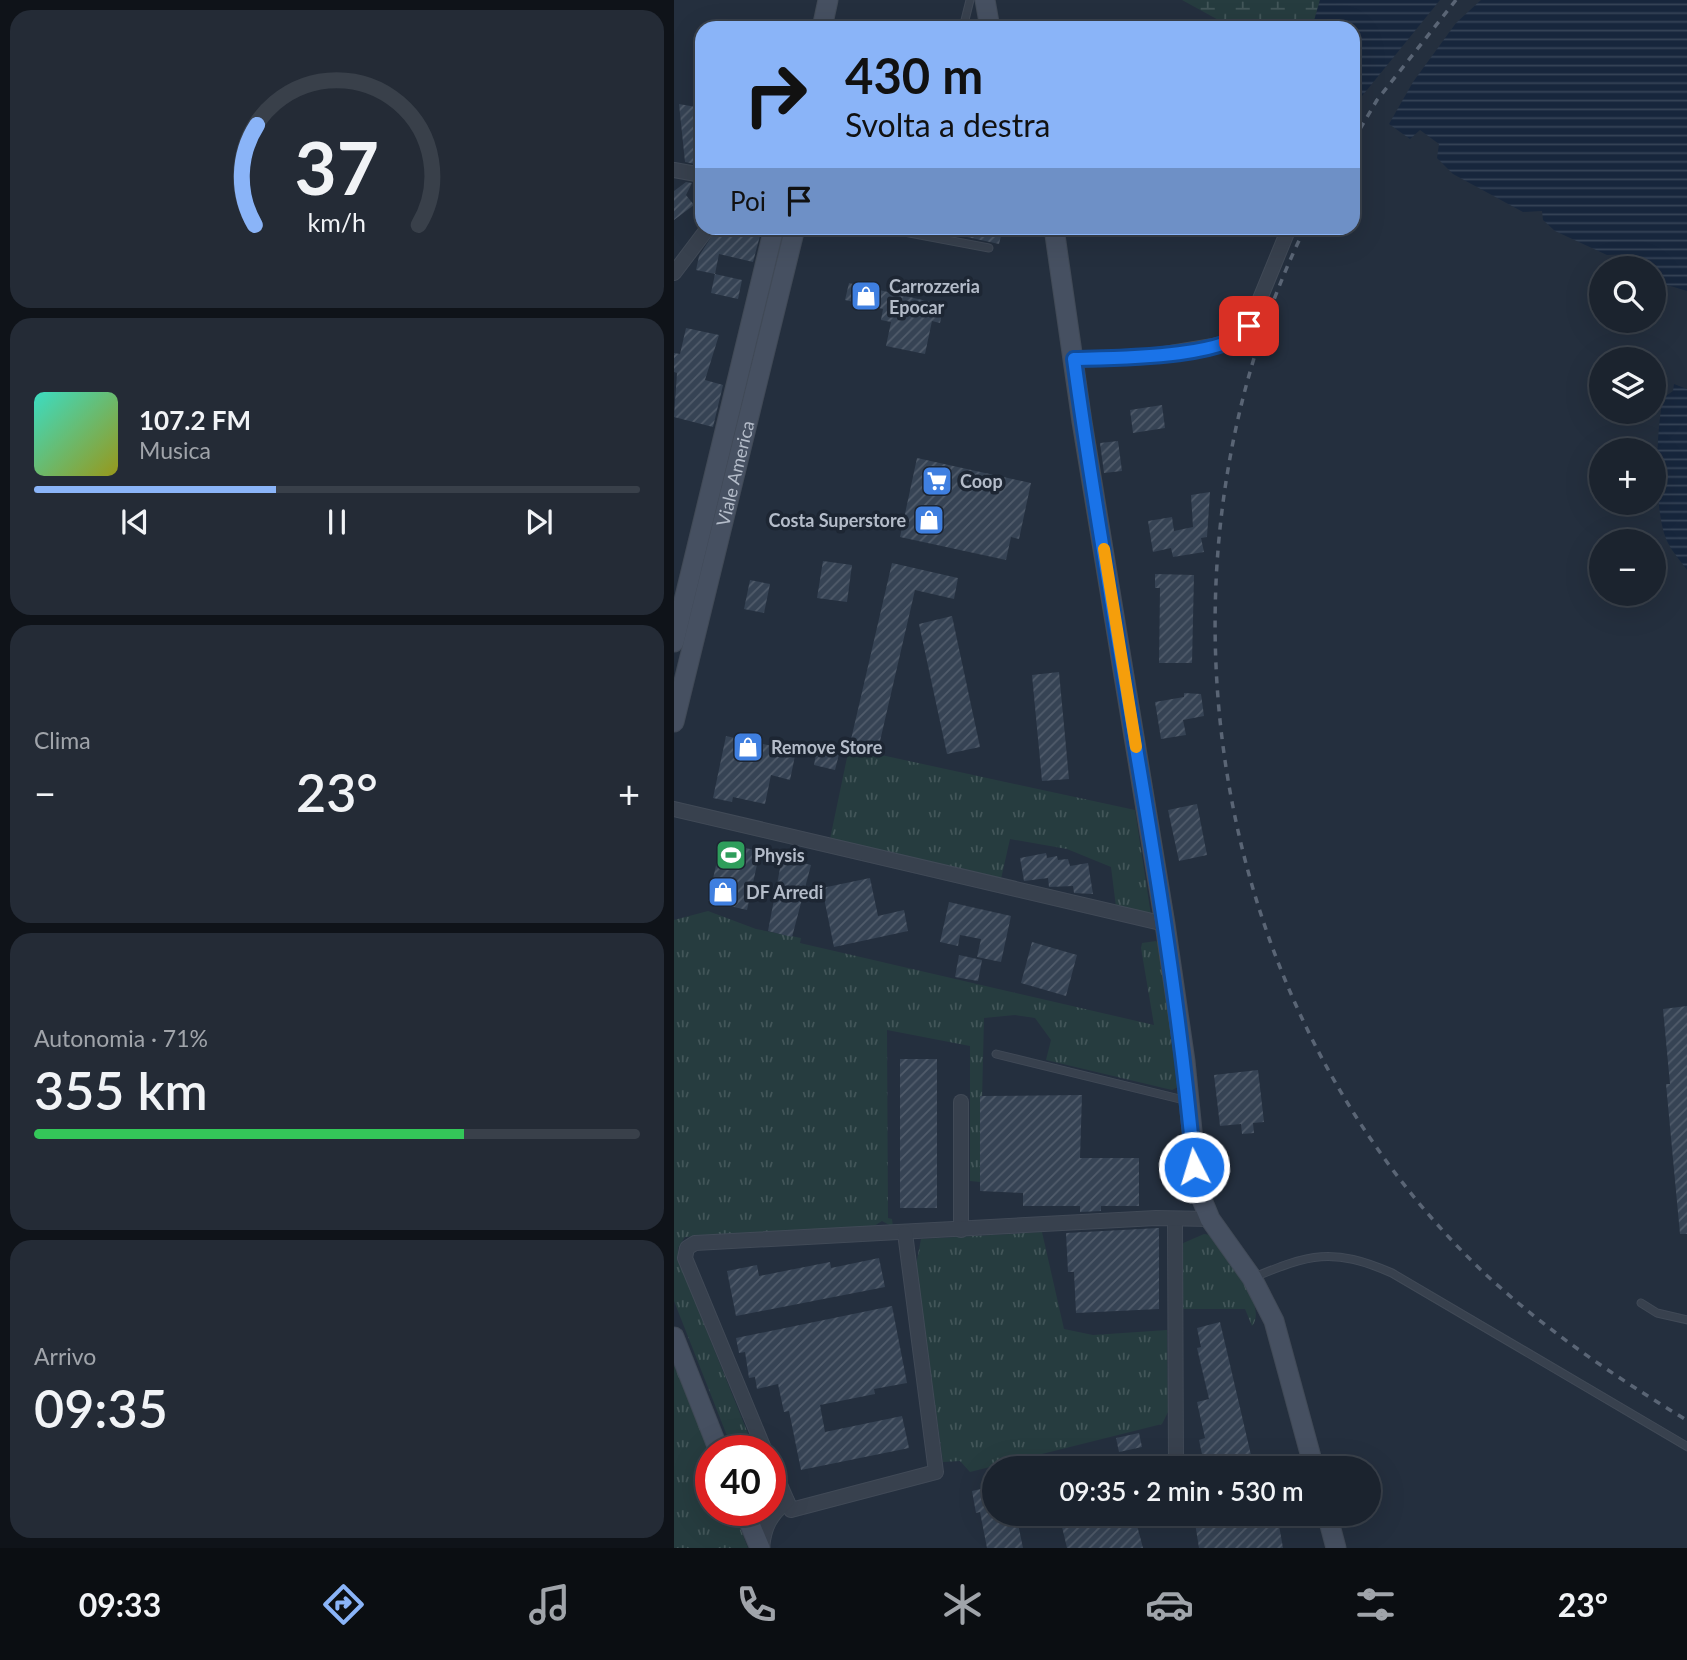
<!DOCTYPE html>
<html lang="it">
<meta charset="utf-8">
<style>
body{margin:0;font-family:Lato,sans-serif;background:#242b36;color:#f1f3f6;height:100vh;display:flex;flex-direction:column;font-size:26px;white-space:nowrap}
*{box-sizing:border-box;margin:0}
p{font-size:23px;color:#a0a4aa}
.icon{flex:none;width:38px;height:38px;fill:none;stroke:currentColor;stroke-width:2;stroke-linecap:round;stroke-linejoin:round}
.map{position:relative;flex:1;overflow:hidden}
.sheet{display:flex;flex-direction:column;gap:10px;padding:10px;background:#0f1319;width:674px}
.sheet>*{flex:none}
.hud{position:absolute;left:21px;top:21px;width:665px;height:214px;border-radius:21px;box-shadow:0 7px 28px #0002,0 0 0 2px #39404a;background:#8ab4f8;color:#111;overflow:hidden}
.controls{position:absolute;left:915px;top:256px;display:grid;gap:14px}
.controls a{display:grid;place-items:center;width:77px;height:77px;border-radius:50%;background:#1b232e;box-shadow:0 7px 28px #0002,0 0 0 2px #39404a;font-size:35px}
.speed{position:absolute;left:21px;top:1435px;display:flex;gap:14px;font-size:35px;font-weight:700;text-align:center}
.speed>*{display:grid;place-content:center;width:91px;height:91px;border-radius:50%;background:#1b232e;box-shadow:0 7px 28px #0002,0 0 0 2px #39404a;line-height:1}
.speed .limit{border:10px solid #d22;background:#fff;color:#111}
.pin{position:absolute;display:grid;place-items:center;width:60px;height:60px;color:#fff;margin:-30px;border-radius:14px;box-shadow:0 4px 10px #0006}
.me{position:absolute;width:77px;margin:-38px;rotate:355deg;stroke-linejoin:round;filter:drop-shadow(0 0 5px #0008)}
.turn{display:flex;align-items:center;gap:24px;height:147px;padding:0 35px;font-size:32px}
.turn .icon{width:91px;height:91px;stroke-width:2.5}
.turn b{display:block;font-size:49px;line-height:60px}
.then{display:flex;align-items:center;height:66px;padding:0 35px;background:#0003;gap:14px;font-size:26px}
.big{font-size:52px;font-weight:600;line-height:1.1}
.sheet .widget{flex:1;display:flex;flex-direction:column;justify-content:center;gap:10px;min-width:0;padding:0 24px;border-radius:21px;background:#242b36}
.sheet .dial{align-items:center;gap:0}
.dial svg{height:182px;overflow:visible;fill:none;stroke:#39404a;stroke-width:7;stroke-linecap:round;text-anchor:middle}
.dial text{fill:#f1f3f6;stroke:none}
.song{display:flex;align-items:center;gap:21px}
.cover{width:84px;height:84px;border-radius:10px;background:linear-gradient(135deg,hsl(170 70% 55%),hsl(60 70% 35%))}
.played{height:7px;border-radius:4px;background:linear-gradient(90deg,#8ab4f8 40%,#39404a 40%)}
.keys{display:flex;justify-content:space-around;direction:ltr}
.heat{display:flex;justify-content:space-between;align-items:center;font-size:38px;direction:ltr}
.charge{height:10px;border-radius:5px;background:linear-gradient(90deg,#34c759 71%,#39404a 0)}
.trip{position:absolute;left:308px;top:1456px;width:399px;height:70px;border-radius:35px;background:#1b232e;box-shadow:0 7px 28px #0002,0 0 0 2px #39404a;font-weight:600;line-height:70px;text-align:center}
.menu{display:flex;height:112px;justify-content:space-around;align-items:center;background:#0b0e12;color:#a0a4aa}
.menu .icon{width:49px;height:49px}
.menu .on{color:#8ab4f8}
.menu b{font-size:32px;color:#f1f3f6}
main{display:flex;flex:1;min-height:0}
.map>svg:first-child{display:block}
</style>
<main>
<section class="sheet">
<div class="widget dial"><svg viewBox="0 0 100 80">
<path d="M14 69A42 42 0 1 1 86 69"/>
<path d="M14 69A42 42 0 0 1 15 25" stroke="#8ab4f8"/>
<text x="50" y="56" font-size="32" font-weight="700">37</text>
<text x="50" y="72" font-size="11">km/h</text>
</svg></div>
<div class="widget">
<div class="song"><i class="cover"></i><div><b>107.2 FM</b><p>Musica</p></div></div>
<div class="played"></div>
<div class="keys"><svg class="icon" aria-label="previous" viewBox="0 0 24 24"><path d="M18 5L8 12l10 7zM5 5v14"/></svg><svg class="icon" aria-label="pause" viewBox="0 0 24 24"><path d="M8 5v14M16 5v14"/></svg><svg class="icon" aria-label="next" viewBox="0 0 24 24"><path d="M6 5l10 7-10 7zM19 5v14"/></svg></div>
</div>
<div class="widget"><p>Clima</p>
<div class="heat"><a>−</a><b class="big">23°</b><a>+</a></div>
</div>
<div class="widget"><p>Autonomia · 71%</p><b class="big">355 km</b><div class="charge"></div></div>
<div class="widget"><p>Arrivo</p><b class="big">09:35</b></div>
</section>
<div class="map">
<svg width="1014" height="1548" viewBox="0 0 1014 1548">
<defs>
<pattern id="grass-tufts" width="24" height="20" patternUnits="userSpaceOnUse" patternTransform="scale(1.75)"><rect width="24" height="20" fill="#263c3f"/><path d="M3 7l-1-3M5 7V3M7 7l1-3M15 17l-1-3M17 17v-4M19 17l1-3" fill="none" stroke="#435659"/></pattern>
<pattern id="wetland-marsh" width="20" height="14" patternUnits="userSpaceOnUse" patternTransform="scale(1.75)"><rect width="20" height="14" fill="#263c3f"/><path d="M1 5h8M5 5V1M11 12h8M15 12V8" fill="none" stroke="#435659"/></pattern>
<pattern id="water-rules" width="6" height="5" patternUnits="userSpaceOnUse" patternTransform="scale(1.75)"><rect width="6" height="5" fill="#17263c"/><path d="M0 2.5h6" fill="none" stroke="#364457"/></pattern>
<pattern id="building-hatch" width="6" height="6" patternUnits="userSpaceOnUse" patternTransform="scale(1.75)"><rect width="6" height="6" fill="#364354"/><path d="M-1 1l2-2M0 6l6-6M5 7l2-2" fill="none" stroke="#515c6b"/></pattern>
</defs>
<rect width="100%" height="100%" fill="#242f3e"/>
<g fill="url(#grass-tufts)">
<polygon points="175,748 461,810 477,915 442,907 437,867 393,849 336,839 327,879 156,839"/>
<polygon points="34,911 82,929 127,938 126,943 480,1025 467,948 468,943 482,941 486,945 503,1056 504,1087 498,1090 372,1060 377,1040 361,1018 341,1015 310,1018 306,1182 296,1181 296,1046 213,1030 214,1218 218,1219 219,1227 208,1221 197,1228 11,1237 4,1248 5,1262 81,1451 59,1451 0,1301 0,920"/>
<polygon points="368,1232 390,1329 419,1335 493,1330 494,1412 488,1424 296,1472 286,1461 269,1462 242,1265 247,1239"/>
<path d="M530 1234 538 1235C551 1252 595 1306 578 1326L571 1309H508L507 1244Z"/>
<polygon points="0,1364 37,1455 37,1510 59,1510 74,1548 0,1548"/>
</g>
<polygon fill="url(#wetland-marsh)" points="508,0 646,0 638,28 559,28"/>
<g fill="url(#water-rules)">
<polygon points="646,0 766,0 684,101 679,98 679,28 638,28"/>
<polygon points="807,0 1013,0 1013,291 980,281 980,268 974,268 959,254 933,255 881,231 869,220 868,211 849,212 779,174 763,158 765,144 746,130 736,139 715,124 739,82 782,23"/>
<path d="M1000 384 1013 389V570C1007 561 999 553 994 543 979 514 982 431 989 398L999 391Z"/>
</g>
<g fill="url(#building-hatch)">
<polygon points="5,104 28,108 28,155 23,153 21,164 11,162"/>
<polygon points="12,182 18,183 12,195 20,205 0,220 0,191"/>
<polygon points="43,228 88,228 79,262 45,254 41,274 22,270 25,256"/>
<polygon points="270,228 329,228 325,244 270,232"/>
<polygon points="41,274 68,280 64,299 37,293"/>
<polygon points="175,283 270,305 266,323 258,321 251,354 212,346 217,322 207,320 209,309 171,300"/>
<polygon points="12,328 45,335 31,380 49,385 39,427 0,417 3,373 0,372 0,353 6,354"/>
<polygon points="488,405 491,428 459,433 456,410"/>
<polygon points="444,441 448,471 430,473 426,443"/>
<polygon points="243,458 357,483 345,539 337,537 332,560 226,537"/>
<polygon points="536,492 533,537 527,538 530,552 499,557 497,548 479,552 474,521 498,517 500,531 519,527 517,495"/>
<polygon points="149,561 178,565 173,602 143,598"/>
<polygon points="218,563 284,578 280,599 241,590 203,754 175,748"/>
<polygon points="481,574 520,575 518,663 485,663 486,588 481,588"/>
<polygon points="76,580 96,584 90,613 70,609"/>
<polygon points="278,616 306,747 273,754 245,624"/>
<polygon points="385,672 395,779 368,781 358,675"/>
<polygon points="510,693 527,694 530,716 509,720 512,735 487,739 481,702 510,697"/>
<polygon points="52,736 122,751 116,780 97,775 91,804 59,797 58,802 39,798"/>
<polygon points="143,749 165,754 161,770 140,765"/>
<polygon points="523,804 533,855 505,861 494,810"/>
<polygon points="47,843 86,851 73,910 34,901"/>
<polygon points="372,853 373,858 383,856 384,860 394,859 396,866 414,863 419,894 400,893 399,886 375,887 374,878 350,881 346,858"/>
<polygon points="108,858 137,865 118,937 94,931"/>
<polygon points="196,878 204,916 230,910 234,931 160,947 148,888"/>
<polygon points="275,902 337,916 327,962 303,957 307,939 286,935 284,946 266,942"/>
<polygon points="358,942 403,955 392,996 347,983"/>
<polygon points="285,955 308,960 304,981 281,977"/>
<polygon points="1014,1006 1014,1234 1006,1234 992,1084 996,1084 989,1009"/>
<rect x="226" y="1059" width="37" height="149"/>
<polygon points="584,1070 590,1122 579,1123 580,1133 568,1134 567,1124 546,1126 540,1075"/>
<polygon points="408,1095 406,1158 465,1158 465,1206 427,1206 427,1211 406,1212 406,1206 349,1206 349,1193 306,1191 306,1096"/>
<polygon points="485,1228 485,1309 402,1313 400,1272 394,1272 392,1233"/>
<polygon points="205,1258 211,1287 62,1316 53,1271 83,1265 85,1276 156,1262 157,1268"/>
<polygon points="218,1306 233,1383 200,1389 201,1394 146,1405 151,1432 228,1416 235,1448 127,1470 115,1411 110,1412 104,1384 83,1389 81,1377 75,1378 71,1352 65,1353 62,1338"/>
<polygon points="546,1322 554,1356 580,1468 531,1468 529,1459 525,1440 531,1438 523,1402 535,1399 523,1348 527,1347 523,1328"/>
<polygon points="465,1433 468,1447 445,1452 442,1438"/>
<polygon points="396,1456 399,1468 363,1468 362,1465"/>
<polygon points="320,1486 320,1514 342,1514 349,1548 313,1548 306,1512 302,1513 298,1491"/>
<polygon points="385,1514 460,1514 469,1548 393,1548"/>
<polygon points="569,1514 603,1514 609,1548 525,1548 521,1523"/>
</g>
<g fill="none" stroke-linecap="round" stroke-linejoin="round">
<g stroke="#414a57" stroke-width="9">
<g id="lane">
<polyline points="289,28 296,0"/>
<polyline points="209,228 315,248"/>
<polyline points="322,1054 514,1101"/>
<path d="M578 1278C636 1254 658 1247 718 1273L1014 1447"/>
<polyline points="967,1303 983,1313 1014,1320"/>
</g>
</g>
<g stroke="#414a57" stroke-width="16">
<g id="street">
<polyline points="0,170 28,175"/>
<polyline points="0,273 34,228"/>
<polyline points="400,360 472,357 551,344 572,333 615,228"/>
<polyline points="0,809 491,924"/>
<polyline points="287,1102 287,1230"/>
<polyline points="501,1220 502,1468"/>
<polyline points="91,1451 11,1258 13,1248 21,1243 482,1218 536,1219"/>
<polyline points="96,1462 117,1510 262,1472 231,1233"/>
<path d="M88 1548C90 1527 96 1515 113 1501"/>
</g>
</g>
<g stroke="#414a57" stroke-width="21">
<g id="secondary">
<polyline points="311,0 316,28"/>
<polyline points="148,28 154,0"/>
<polyline points="380,228 408,422 491,924 511,1061 524,1190 536,1219 578,1278 600,1321 640,1468"/>
<polyline points="0,642 100,228"/>
<path id="s1" d="M0 722 121 228"/>
<polyline points="0,1337 45,1451"/>
<polyline points="70,1510 86,1548"/>
<polyline points="653,1514 662,1548"/>
</g>
</g>
<use href="#lane" stroke="#38414e" stroke-width="7"/>
<use href="#street" stroke="#38414e" stroke-width="14"/>
<use href="#secondary" stroke="#465061" stroke-width="19"/>
<g stroke="#5a6575" stroke-width="3.5" stroke-dasharray="7 7" stroke-linecap="butt">
<polyline points="679,141 703,100 782,0"/>
<path d="M631 228C465 568 532 1004 806 1269 868 1328 940 1376 1014 1421"/>
</g>
</g>
<g fill="none" stroke-linecap="round" stroke-linejoin="round">
<g stroke="#114b97" stroke-width="18">
<path id="route" d="M520 1167C496 895 436 629 400 359 434 358 559 359 575 326"/>
</g>
<use href="#route" stroke="#1a73e8" stroke-width="12"/>
<polyline stroke="#f59e0b" stroke-width="12" points="430,549 462,747"/>
</g>
<defs>
<g id="shop-square" transform="scale(1.575)"><rect x="-9" y="-9" width="18" height="18" rx="4" fill="#3f7fe0" stroke="#1d2633"/><path d="M-5-2.5h2.3a2.7 3.5 0 0 1 5.4 0H5L5.5 6h-11ZM-1.5-2.5h3a1.5 2.3 0 0 0-3 0Z" fill="#fff"/></g>
<g id="supermarket-square" transform="scale(1.575)"><rect x="-9" y="-9" width="18" height="18" rx="4" fill="#3f7fe0" stroke="#1d2633"/><path d="M-6-5.5h2.5l.6 2H6L4.5 2H-2.5L-4.4-4H-6ZM-1.5 3.2a1.3 1.3 0 1 0 .1 0ZM3 3.2a1.3 1.3 0 1 0 .1 0Z" fill="#fff"/></g>
<g id="stadium-square" transform="scale(1.575)"><rect x="-9" y="-9" width="18" height="18" rx="4" fill="#2e9e5b" stroke="#1d2633"/><path d="M0-5a6.5 5 0 1 0 0 10a6.5 5 0 1 0 0-10ZM-3.5-1.8h7v3.6h-7Z" fill="#fff"/></g>
</defs>
<g fill-rule="evenodd">
<use href="#shop-square" x="192" y="296"/>
<use href="#supermarket-square" x="263" y="481"/>
<use href="#shop-square" x="255" y="520"/>
<use href="#shop-square" x="74" y="747"/>
<use href="#stadium-square" x="57" y="855"/>
<use href="#shop-square" x="49" y="892"/>
</g>
<g text-anchor="middle" dominant-baseline="central" stroke-width="7" stroke-linejoin="round" paint-order="stroke">
<g font-size="18" font-weight="bold" fill="#b4bcc9" stroke="#1d2633" text-anchor="start">
<text x="215" y="286">Carrozzeria<tspan x="215" dy="21">Epocar</tspan></text>
<text x="286" y="481">Coop</text>
<text x="232" y="520" text-anchor="end">Costa Superstore</text>
<text x="97" y="747">Remove Store</text>
<text x="80" y="855">Physis</text>
<text x="72" y="892">DF Arredi</text>
</g>
<g font-size="18" fill="#b4bcc9" stroke="#1d2633">
<text stroke="none"><textPath href="#s1" startOffset="256">Viale America</textPath></text>
</g>
</g>
</svg>
<div class="controls">
<a><svg class="icon" aria-label="search" viewBox="0 0 24 24"><circle cx="10" cy="10" r="6"/><path d="M15 15l6 6"/></svg></a>
<a><svg class="icon" aria-label="layers" viewBox="0 0 24 24"><path d="M12 4l9 5-9 5-9-5zM3 14l9 5 9-5"/></svg></a>
<a>+</a>
<a>−</a>
</div>
<div class="speed"><div class="limit">40</div></div>
<div class="pin" style="left:575px;top:326px;background:#d93025"><svg class="icon" aria-label="arrive" viewBox="0 0 24 24"><path d="M6 21V4h12l-3 4 3 4H6"/></svg></div>
<svg class="me" style="left:520px;top:1167px" viewBox="-20 -20 40 40"><circle r="17" fill="#1a73e8" stroke="#fff" stroke-width="3"/><path d="M0-11L8 9 0 5-8 9z" fill="#fff"/></svg>
<div class="trip">09:35 · 2 min · 530 m</div>
<div class="hud">
<div class="turn"><svg class="icon" aria-label="right" viewBox="0 0 24 24"><path d="M7 20v-9h11M14 6l5 5-5 5"/></svg><div><b>430 m</b>Svolta a destra</div></div>
<div class="then">Poi<svg class="icon" aria-label="arrive" viewBox="0 0 24 24"><path d="M6 21V4h12l-3 4 3 4H6"/></svg></div>
</div>
</div>
</main>
<nav class="menu">
<b>09:33</b>
<svg class="icon on" aria-label="directions" viewBox="0 0 24 24"><path d="M12 3l9 9-9 9-9-9zM9 14v-3h6M13 9l2 2-2 2"/></svg>
<svg class="icon" aria-label="music" viewBox="0 0 24 24"><path d="M9 18V5l10-2v13"/><circle cx="6" cy="18" r="3"/><circle cx="16" cy="16" r="3"/></svg>
<svg class="icon" aria-label="phone" viewBox="0 0 24 24"><path d="M5 4h4l2 5-3 2q2 4 5 5l2-3 5 2v4C11 20 4 13 5 4z"/></svg>
<svg class="icon" aria-label="climate" viewBox="0 0 24 24"><path d="M12 3v18M4 7l16 10M4 17L20 7"/></svg>
<svg class="icon" aria-label="car" viewBox="0 0 24 24"><path d="M5 17H2v-5l4-1 3-4h7l3 4 3 1v5h-3M9 17h6M6 11h13"/><circle cx="7" cy="17" r="2"/><circle cx="17" cy="17" r="2"/></svg>
<svg class="icon" aria-label="filters" viewBox="0 0 24 24"><path d="M4 7h16M4 17h16"/><circle cx="9" cy="7" r="2"/><circle cx="15" cy="17" r="2"/></svg>
<b>23°</b>
</nav>
